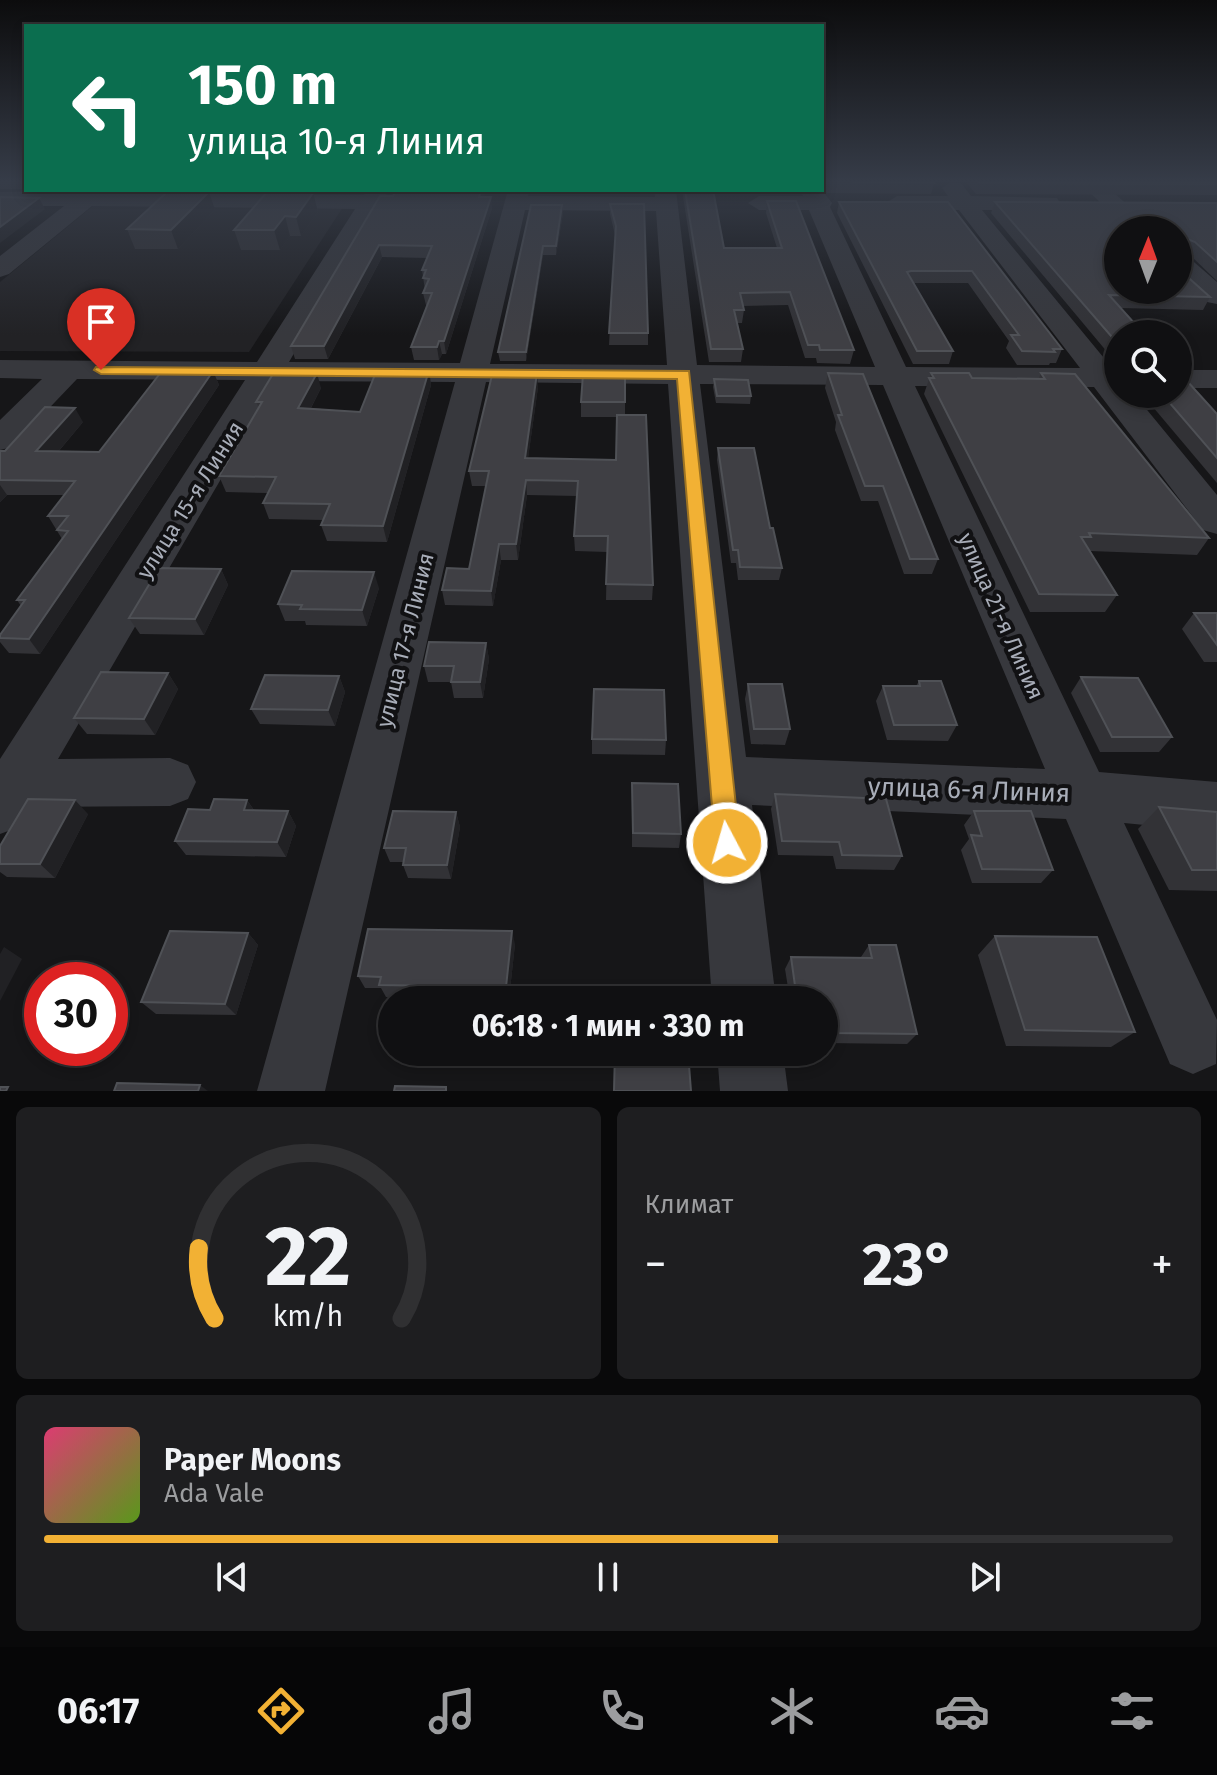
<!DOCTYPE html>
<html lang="ru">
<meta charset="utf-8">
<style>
body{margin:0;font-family:"Fira Sans",sans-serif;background:#1e1e20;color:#f1f3f6;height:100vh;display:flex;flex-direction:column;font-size:30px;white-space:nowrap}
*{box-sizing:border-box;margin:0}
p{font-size:26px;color:#9c9d9f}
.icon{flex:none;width:44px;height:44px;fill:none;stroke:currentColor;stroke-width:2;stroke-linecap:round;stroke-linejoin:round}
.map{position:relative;height:1091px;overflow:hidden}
.details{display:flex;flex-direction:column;gap:16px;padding:16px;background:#09090a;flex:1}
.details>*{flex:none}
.banner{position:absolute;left:24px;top:24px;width:800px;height:168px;border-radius:0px;box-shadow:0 4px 12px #0003,0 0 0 2px #303032;background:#0b6e4f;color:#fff;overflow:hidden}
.needle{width:52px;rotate:1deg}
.tools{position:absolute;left:1104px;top:216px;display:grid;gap:16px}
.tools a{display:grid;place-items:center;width:88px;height:88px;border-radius:50%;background:#101012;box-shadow:0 4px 12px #0003,0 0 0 2px #303032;font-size:40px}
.speed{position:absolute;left:24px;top:962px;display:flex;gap:16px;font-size:40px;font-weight:700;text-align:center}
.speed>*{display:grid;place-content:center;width:104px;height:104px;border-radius:50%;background:#101012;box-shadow:0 4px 12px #0003,0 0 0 2px #303032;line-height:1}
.speed .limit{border:12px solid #d22;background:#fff;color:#111}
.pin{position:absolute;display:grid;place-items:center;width:68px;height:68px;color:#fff;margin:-82px -34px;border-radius:50% 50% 50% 0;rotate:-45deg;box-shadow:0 0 8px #0007}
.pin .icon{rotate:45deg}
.me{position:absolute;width:88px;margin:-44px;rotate:354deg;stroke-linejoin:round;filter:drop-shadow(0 0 6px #0008)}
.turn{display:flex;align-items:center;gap:28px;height:168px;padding:0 32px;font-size:36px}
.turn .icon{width:104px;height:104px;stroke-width:2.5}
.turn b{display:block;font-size:56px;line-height:68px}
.big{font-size:60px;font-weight:700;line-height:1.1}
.details .tile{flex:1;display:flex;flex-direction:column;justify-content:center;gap:12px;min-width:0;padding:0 28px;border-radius:12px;background:#1e1e20}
.details .dial{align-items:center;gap:0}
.dial svg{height:208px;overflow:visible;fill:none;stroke:#303032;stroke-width:7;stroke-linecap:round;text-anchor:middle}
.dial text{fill:#f1f3f6;stroke:none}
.song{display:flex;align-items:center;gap:24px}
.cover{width:96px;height:96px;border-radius:12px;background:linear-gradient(135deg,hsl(340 70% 55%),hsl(90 70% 35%))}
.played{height:8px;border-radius:4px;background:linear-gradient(90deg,#f2b134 65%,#303032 65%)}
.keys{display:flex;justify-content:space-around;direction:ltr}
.heat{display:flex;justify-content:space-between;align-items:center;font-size:44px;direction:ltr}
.details .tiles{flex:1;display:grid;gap:16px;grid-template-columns:1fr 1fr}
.tile:last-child{grid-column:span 2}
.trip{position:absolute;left:378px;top:986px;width:460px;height:80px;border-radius:40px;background:#101012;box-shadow:0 4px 12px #0003,0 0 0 2px #303032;font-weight:700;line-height:80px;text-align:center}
.dock{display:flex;height:128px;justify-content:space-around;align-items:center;background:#060607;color:#9c9d9f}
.dock .icon{width:56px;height:56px}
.dock .active{color:#f2b134}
.dock b{font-size:36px;color:#f1f3f6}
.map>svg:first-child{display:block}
</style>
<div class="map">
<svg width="1217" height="1091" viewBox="0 0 1217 1091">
<rect width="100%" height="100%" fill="#161618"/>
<polygon fill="#222225" points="94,205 343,207 249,352 0,351 0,282"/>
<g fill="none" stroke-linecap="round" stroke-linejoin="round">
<g fill="#37383d" fill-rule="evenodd">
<path d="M951 182 961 183 971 196 1057 198 1060 203 1049 210H982L1113 369H1118V394H1134L1217 495V534L1203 530 1094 387 915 386 1099 772 1217 782V832L1124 823 1217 1020 1216 1064 1193 1074 1170 1064 1066 819 752 805 776 1000H712L668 384 486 382 325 1091H257L455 382 278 381 58 759 170 758 188 765 196 782 188 799 170 806 31 807 19 827 0 834V759L245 380 77 379 12 447 0 450V420L42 379 0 378V360L257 362 355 209 92 206 9 274 0 277V256L64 206H0V192L105 190 106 193 364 195 367 190H389L289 362 460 363 508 190H530L528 196 655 197 654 190H676L697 365 875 367 809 210H759L748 203 759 196H803L800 190H822L832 203 830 207 906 367 1080 368 959 210H897L886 203 897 196H948L942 188ZM525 210 656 211 667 365 490 364ZM700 384 883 385 1045 769 746 757Z"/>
<polygon points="1079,182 1102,182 1155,230 1129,230"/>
<polygon points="1178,253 1187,256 1217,282 1217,304 1207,302 1178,275"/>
<rect x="1178" y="370" width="39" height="18"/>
<polygon points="717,1052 783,1052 788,1091 720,1091"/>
</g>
</g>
<g fill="#323236">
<rect x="0" y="182" width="26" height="7"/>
<polygon points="822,182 933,182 934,183 931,194 827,193"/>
<polygon points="966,182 1217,182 1217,195 976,194"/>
<polygon points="138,190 347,190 346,192"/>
<polygon points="396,190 486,190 484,197 492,208 446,354 442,354 439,360 414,360 411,347 427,305 426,305 423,293 425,290 422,270 427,258 382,257 328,359 295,359 291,346"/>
<rect x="536" y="190" width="29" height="3"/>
<polygon points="611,190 643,190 642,194 611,194"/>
<polygon points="682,190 713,190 724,248 777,248 766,213 767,201 854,350 850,364 817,363 816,358 805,358 788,305 743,306 744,310 742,323 737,323 743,349 741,362 709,362"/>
<polygon points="762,190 787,190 786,193 763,193"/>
<polygon points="209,192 215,210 178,249 135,249 127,229"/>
<polygon points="313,193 318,212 301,236 290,236 280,250 241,250 234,230"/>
<polygon points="839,202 948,202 1062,349 1056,363 1050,363 1049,365 1017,365 1006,348 1009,341 968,283 914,283 953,351 949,364 913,364 837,213"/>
<polygon points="995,202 1217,203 1217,281 1189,254 1181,251 1181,263 1189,271 1186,276 1210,297 1203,310 1121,308 1118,334 1118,365 991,213"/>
<polygon points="610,204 648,333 648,345 609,345 615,235 610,214"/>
<polygon points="531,205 562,205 563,213 556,255 543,255 526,361 500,361 498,352"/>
<polygon points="429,370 431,385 387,542 327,541 321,525 323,520 269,519 263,503 268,493 226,492 219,476 259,408 256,402 311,373 321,388 311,408 360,412"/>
<polygon points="213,371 219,385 40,654 9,653 0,642 0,635 21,606 17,600 62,539 48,516 64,495 7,495 0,502 0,451 5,451 83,422 58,452 99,452"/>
<polygon points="828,373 938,559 932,574 904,574 878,501 861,501 835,430 836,422 825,388"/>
<polygon points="931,373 972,378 1039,378 1041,373 1209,538 1197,555 1090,551 1117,595 1105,612 1030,612 924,394"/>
<polygon points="625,375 625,415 653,585 652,600 606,600 607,552 575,551 574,536 577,496 527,495 518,560 501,560 493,606 445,605 442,590 469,569 486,486 472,486 469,471 538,387 528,458 616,460 617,417 581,417 581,402"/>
<polygon points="714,379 751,396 750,404 716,403 713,387"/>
<polygon points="1142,394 1178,394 1217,414 1217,483"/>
<polygon points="718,448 782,568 779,580 738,580 736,563 731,563 717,460"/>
<polygon points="221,569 228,585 204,635 140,634 129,618"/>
<polygon points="379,588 367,626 306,625 305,621 285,621 278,604"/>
<polygon points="1194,613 1217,613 1217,662 1204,662 1182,629"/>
<polygon points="486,643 489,659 483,698 454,698 451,682 428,682 424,666"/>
<polygon points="168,673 178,689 155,735 87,734 74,718"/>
<polygon points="339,676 345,692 335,726 260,724 251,709"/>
<polygon points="1081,677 1172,737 1159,752 1100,752 1071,693"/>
<polygon points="919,681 957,725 948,741 887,740 876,701 883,686 916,686"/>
<polygon points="748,684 790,729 785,745 751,744 745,699"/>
<polygon points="592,739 666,740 665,755 592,754"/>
<polygon points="632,783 681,834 679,848 632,847"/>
<polygon points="775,794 902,856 894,870 836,869 833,856 778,855 771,809"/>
<polygon points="247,800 254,810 288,811 296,826 286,857 186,855 175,841 210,810"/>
<polygon points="1159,807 1217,812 1217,891 1169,890 1138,829"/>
<polygon points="974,811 1053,870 1041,883 972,883 961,850 969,839 964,825"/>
<polygon points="456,812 460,827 451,879 408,878 403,865 403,862 390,862 384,848"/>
<polygon points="88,814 55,878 7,877 0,872 0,846"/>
<polygon points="248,933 258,945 236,1015 156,1014 141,1002"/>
<polygon points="995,936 1135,1032 1111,1047 1006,1046 978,955"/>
<polygon points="515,944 509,999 386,997 381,988 365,988 358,976"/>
<polygon points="869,945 917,1034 907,1044 824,1043 824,1000 790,1000 785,969 791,957 861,957"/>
</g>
<g fill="#212124">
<polygon points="481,190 486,190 480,208 479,197"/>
<polygon points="209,192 215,210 178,249 171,230"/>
<polygon points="313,193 318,212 301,236 296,217"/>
<polygon points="491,197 492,208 446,354 444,341"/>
<polygon points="39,198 45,209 0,243 0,227"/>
<polygon points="562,205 563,213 556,255 556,246"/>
<polygon points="285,216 290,236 280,250 274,230"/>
<polygon points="379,245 382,257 328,359 324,346"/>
<polygon points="543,246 543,255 526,361 526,352"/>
<polygon points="439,341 442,354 439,360 437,347"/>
<polygon points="310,369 313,379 317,373 321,388 303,423 298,408"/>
<polygon points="429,370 431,385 387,542 383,526"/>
<polygon points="213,371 219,385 40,654 29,639"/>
<polygon points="537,373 538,387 526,473 525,458"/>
<polygon points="75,408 83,422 46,466 36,451"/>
<polygon points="526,480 527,495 518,560 516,544"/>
<polygon points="0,485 7,495 0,502"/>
<polygon points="499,544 501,560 493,606 491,591"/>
<polygon points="221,569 228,585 204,635 195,619"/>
<polygon points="374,572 379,588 367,626 362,610"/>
<polygon points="486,643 489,659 483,698 480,682"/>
<polygon points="168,673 178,689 155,735 144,719"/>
<polygon points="339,676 345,692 335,726 328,710"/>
<polygon points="75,800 88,814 55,878 40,864"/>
<polygon points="247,800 257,815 244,810"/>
<polygon points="288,811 296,826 286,857 277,842"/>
<polygon points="456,812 460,827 451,879 447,865"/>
<polygon points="512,931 515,944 509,999 506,987"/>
<polygon points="248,933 258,945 236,1015 225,1004"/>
<polygon points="4,947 22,959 0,1001 0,954"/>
<polygon points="200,1085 208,1091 198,1091"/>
</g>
<g fill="#3f3f44" stroke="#4f5156" stroke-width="2" fill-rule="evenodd">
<polygon points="852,182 933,182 934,183"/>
<polygon points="978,182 1217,182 1217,184 979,183"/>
<polygon points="396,190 481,190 479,197 491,197 444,341 439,341 437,347 411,347 432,293 423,293 429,279 423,278 426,270 422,270 432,246 379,245 324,346 291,346 380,196 393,196"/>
<polygon points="685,190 713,190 724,248 782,248 767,201 796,201 854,350 820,350 819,345 808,345 790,292 740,293 744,310 734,310 743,349 711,349"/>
<polygon points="168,191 209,192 171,230 127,229"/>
<polygon points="267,192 313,193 296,217 285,216 274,230 234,230"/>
<polygon points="0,197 39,198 0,227"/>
<polygon points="839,202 948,202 1062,349 1053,349 1055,352 1022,351 1011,335 1019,335 972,271 911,271 907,272 953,351 917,351"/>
<path d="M995 202 1217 203V262L1195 242 1185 238 1181 241V263L1189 271H1181L1210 297 1109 295 1144 334H1118V344ZM1118 230H1178V290H1118Z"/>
<polygon points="610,204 644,204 648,333 609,333 616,226"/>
<polygon points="531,205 562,205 556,246 543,246 526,352 498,352"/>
<polygon points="276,369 310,369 308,372 317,373 298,408 360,412 376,372 429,370 383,526 321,525 330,504 263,503 276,477 219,476 262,402 256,402"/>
<polygon points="162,371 213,371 29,639 0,638 0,635 25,600 17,600 68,531 57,530 68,516 48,516 75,481 0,480 0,451 5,451 45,407 75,408 36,451 99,452"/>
<polygon points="493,371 537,373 525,458 616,460 617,415 646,415 653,585 606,584 608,536 574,536 578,481 526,480 516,544 499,544 491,591 442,590 447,568 469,569 489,471 469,471"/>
<polygon points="1178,371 1217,414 1217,458 1162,394 1178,394"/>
<polygon points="828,373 863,374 938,559 910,559 883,486 865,486 838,415 842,415"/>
<polygon points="931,373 969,373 972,378 1045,379 1041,373 1075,374 1209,538 1089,533 1091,537 1081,537 1117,595 1039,594 929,378 934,378"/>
<polygon points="583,374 625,375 625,402 581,402"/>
<polygon points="714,379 748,380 751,396 717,396"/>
<polygon points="718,448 754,448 770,528 773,528 782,568 740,567 738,550 733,550"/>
<polygon points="159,568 221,569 195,619 129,618"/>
<polygon points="292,571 374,572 362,610 300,609 302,605 278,604"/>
<polygon points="1194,613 1217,613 1217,645"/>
<polygon points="429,642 486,643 480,682 451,682 454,666 424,666"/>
<polygon points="101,672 168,673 144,719 74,718"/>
<polygon points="265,675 339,676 328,710 251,709"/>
<polygon points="1081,677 1138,678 1172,737 1112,737"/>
<polygon points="919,681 941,681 957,725 894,725 883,686 920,686"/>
<polygon points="748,684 782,684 790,729 754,729"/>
<polygon points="594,689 664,690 666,740 592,739"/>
<polygon points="632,783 678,784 681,834 633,833"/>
<polygon points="775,794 886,799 902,856 842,855 839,842 782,841"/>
<polygon points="28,799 75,800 40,864 0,864 0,846"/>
<polygon points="214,799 247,800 244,810 288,811 277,842 175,841 188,809 210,810"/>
<polygon points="1159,807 1217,812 1217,870 1192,870"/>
<polygon points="393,811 456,812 447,865 403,865 406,848 384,848"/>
<polygon points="974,811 1031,811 1053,870 982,869 971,835 982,836"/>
<polygon points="368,929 512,931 506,987 379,985 381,977 358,976"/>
<polygon points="170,931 248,933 225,1004 141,1002"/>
<polygon points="995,936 1097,937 1135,1032 1025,1030"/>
<polygon points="869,945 896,945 917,1034 831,1033 827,1010 824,1010 824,1000 797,1000 791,957 872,958"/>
<polygon points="615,1052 688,1052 691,1091 614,1091"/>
<polygon points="117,1083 200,1085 198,1091 114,1091"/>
<polygon points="395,1086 446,1087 446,1091 394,1091"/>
<polygon points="0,1087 8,1087 6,1091 0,1091"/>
</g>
<linearGradient id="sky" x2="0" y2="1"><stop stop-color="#0c0c0d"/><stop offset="0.54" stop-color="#363c48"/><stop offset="1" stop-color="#363c48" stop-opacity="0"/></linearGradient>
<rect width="1217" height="335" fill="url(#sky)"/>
<polygon fill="#f2b134" stroke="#9d7322" stroke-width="2" points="96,367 689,371 740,843 736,852 727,855 718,852 715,843 677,379 101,374 94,370"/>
<g text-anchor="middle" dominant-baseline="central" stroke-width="8" stroke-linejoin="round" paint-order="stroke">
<g font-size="22" fill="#a8adb8" stroke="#111113">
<text transform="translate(190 500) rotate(-58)">улица 15-я Линия</text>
<text transform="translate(1001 616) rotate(66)">улица 21-я Линия</text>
<text transform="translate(405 640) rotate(-76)">улица 17-я Линия</text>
</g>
<g font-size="26" fill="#a8adb8" stroke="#111113">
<text transform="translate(969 790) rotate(2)">улица 6-я Линия</text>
</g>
</g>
</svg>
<div class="tools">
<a><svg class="needle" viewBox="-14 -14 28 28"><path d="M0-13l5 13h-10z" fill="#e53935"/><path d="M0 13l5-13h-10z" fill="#9c9d9f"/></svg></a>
<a><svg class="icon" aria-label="search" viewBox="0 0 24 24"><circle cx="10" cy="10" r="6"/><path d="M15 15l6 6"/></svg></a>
</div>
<div class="speed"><div class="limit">30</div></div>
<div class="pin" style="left:101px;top:370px;background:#d93025"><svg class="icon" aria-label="arrive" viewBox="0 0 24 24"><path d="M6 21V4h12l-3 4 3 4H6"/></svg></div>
<svg class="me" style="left:727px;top:843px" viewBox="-20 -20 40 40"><circle r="17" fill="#f2b134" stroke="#fff" stroke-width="3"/><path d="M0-11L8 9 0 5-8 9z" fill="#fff"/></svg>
<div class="trip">06:18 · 1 мин · 330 m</div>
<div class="banner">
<div class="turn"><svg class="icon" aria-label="left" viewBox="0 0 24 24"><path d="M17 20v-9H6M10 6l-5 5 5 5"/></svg><div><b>150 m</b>улица 10-я Линия</div></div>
</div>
</div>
<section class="details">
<div class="tiles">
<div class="tile dial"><svg viewBox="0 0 100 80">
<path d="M14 69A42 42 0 1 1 86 69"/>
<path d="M14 69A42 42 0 0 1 8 42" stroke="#f2b134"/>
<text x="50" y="56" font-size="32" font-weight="700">22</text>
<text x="50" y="72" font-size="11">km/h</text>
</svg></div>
<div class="tile"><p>Климат</p>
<div class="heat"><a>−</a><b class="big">23°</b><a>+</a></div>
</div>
<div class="tile">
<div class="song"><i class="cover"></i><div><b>Paper Moons</b><p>Ada Vale</p></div></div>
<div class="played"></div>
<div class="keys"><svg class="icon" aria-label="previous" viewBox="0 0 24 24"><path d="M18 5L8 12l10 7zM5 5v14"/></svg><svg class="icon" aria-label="pause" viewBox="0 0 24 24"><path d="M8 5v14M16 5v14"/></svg><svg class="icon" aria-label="next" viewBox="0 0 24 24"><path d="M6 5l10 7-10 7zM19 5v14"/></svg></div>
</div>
</div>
</section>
<nav class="dock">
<b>06:17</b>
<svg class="icon active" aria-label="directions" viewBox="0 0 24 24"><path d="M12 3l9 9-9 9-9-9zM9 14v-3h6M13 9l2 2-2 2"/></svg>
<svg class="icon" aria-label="music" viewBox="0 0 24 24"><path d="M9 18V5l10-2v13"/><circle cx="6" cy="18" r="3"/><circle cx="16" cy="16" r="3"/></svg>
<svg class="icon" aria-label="phone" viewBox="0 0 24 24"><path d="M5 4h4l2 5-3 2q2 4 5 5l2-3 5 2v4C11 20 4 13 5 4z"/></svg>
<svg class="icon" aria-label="climate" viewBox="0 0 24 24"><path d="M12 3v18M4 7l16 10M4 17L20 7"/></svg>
<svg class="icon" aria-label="car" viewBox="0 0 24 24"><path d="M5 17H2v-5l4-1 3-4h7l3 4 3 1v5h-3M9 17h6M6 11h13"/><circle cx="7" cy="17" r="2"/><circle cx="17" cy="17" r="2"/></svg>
<svg class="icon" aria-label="filters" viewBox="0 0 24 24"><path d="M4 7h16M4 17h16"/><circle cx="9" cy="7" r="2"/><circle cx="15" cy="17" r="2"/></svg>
</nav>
